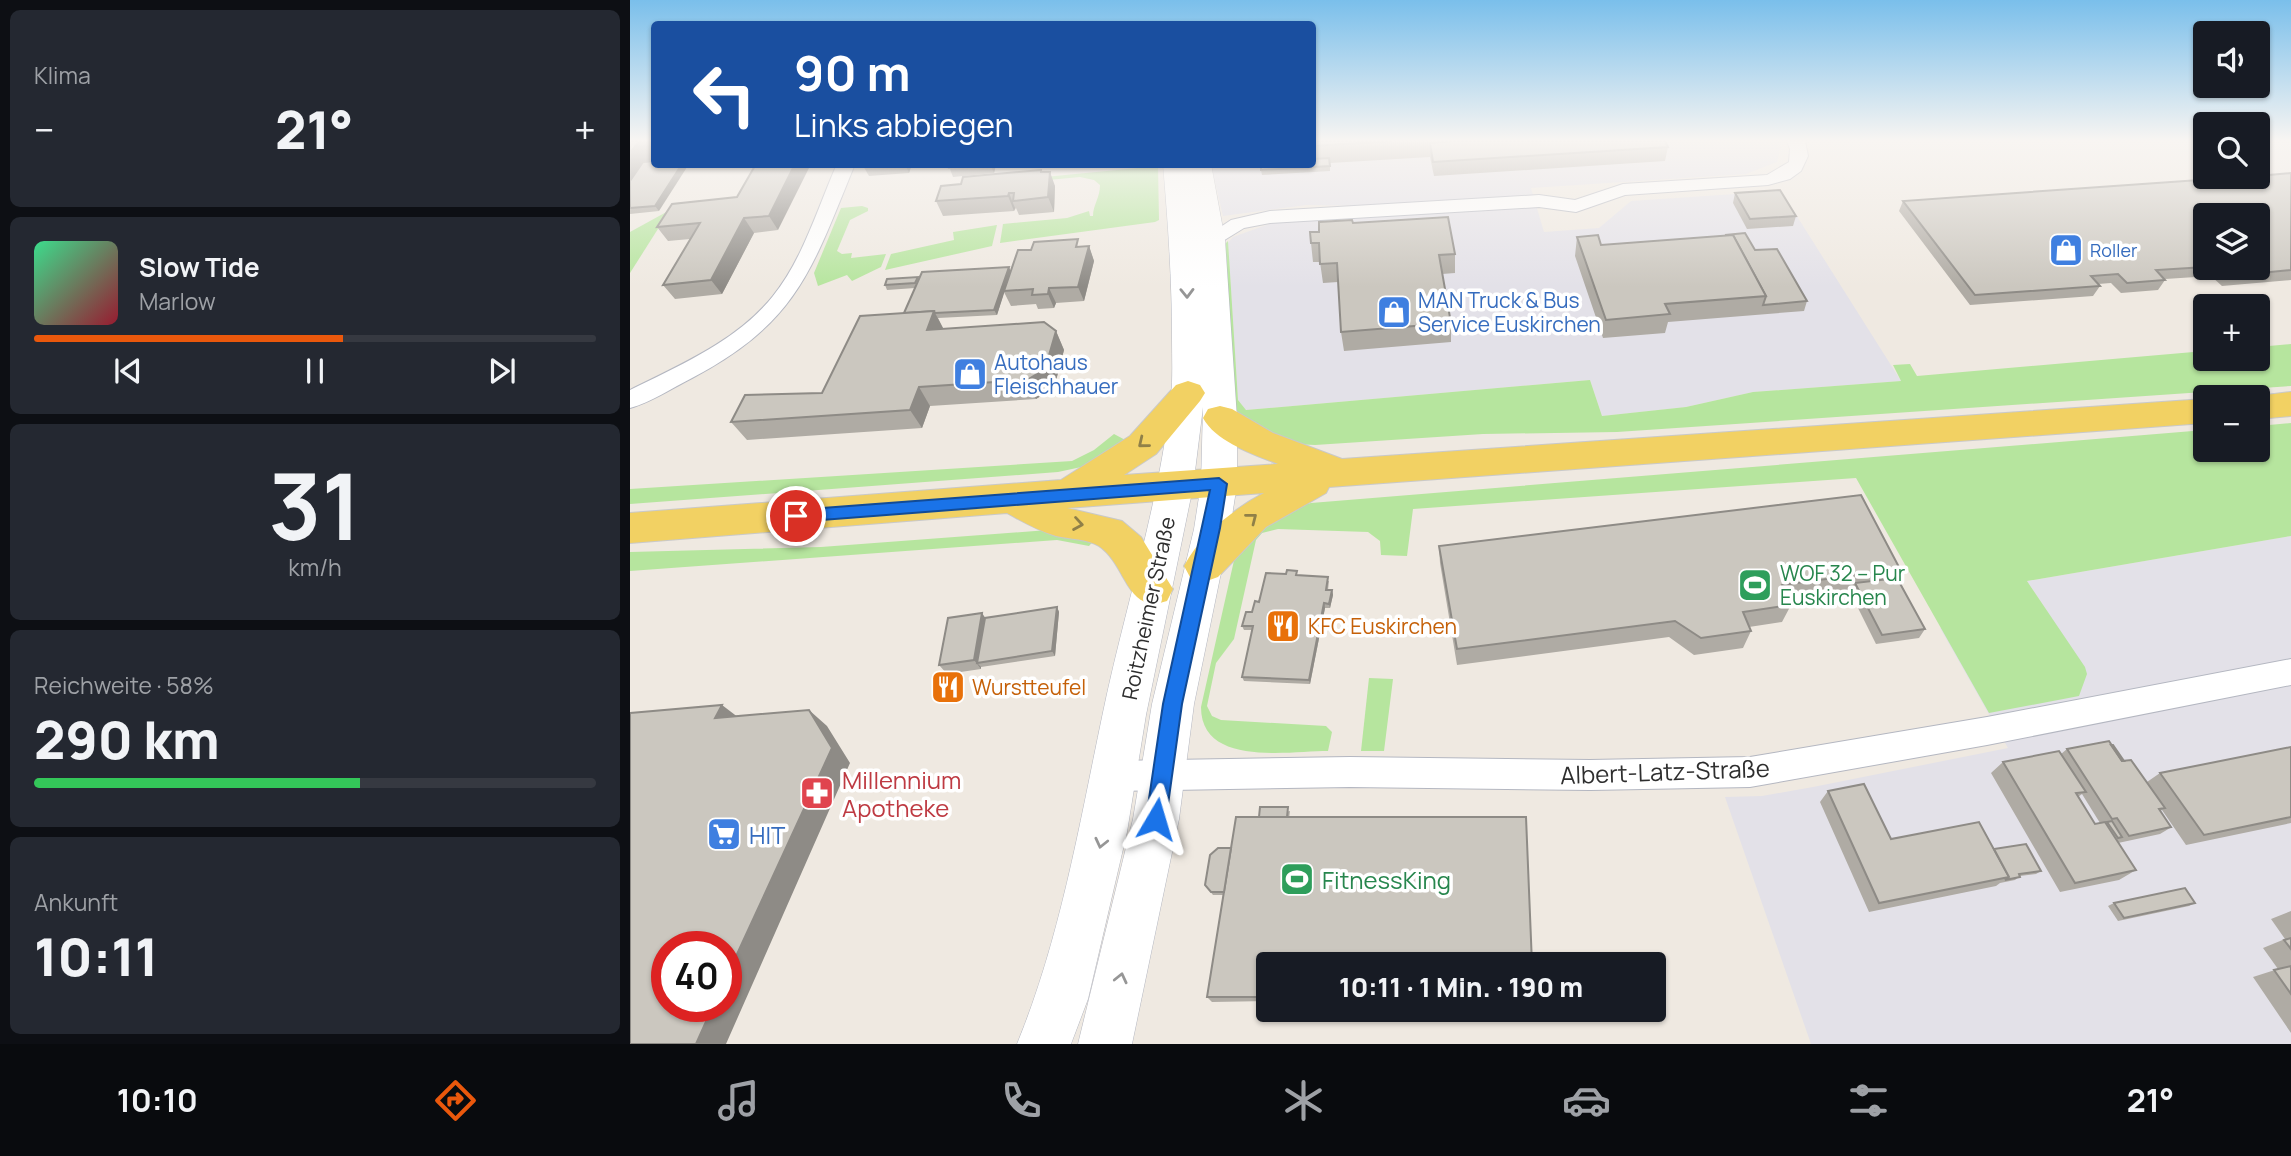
<!DOCTYPE html>
<html lang="de">
<meta charset="utf-8">
<style>
body{margin:0;font-family:Manrope,sans-serif;background:#242831;color:#f1f3f6;height:100vh;display:flex;flex-direction:column;font-size:26px;white-space:nowrap}
*{box-sizing:border-box;margin:0}
p{font-size:23px;color:#9ea1a6}
.icon{flex:none;width:38px;height:38px;fill:none;stroke:currentColor;stroke-width:2;stroke-linecap:round;stroke-linejoin:round}
.map{position:relative;flex:1;overflow:hidden}
.details{display:flex;flex-direction:column;gap:10px;padding:10px;background:#0d0f14;width:630px}
.details>*{flex:none}
.banner{position:absolute;left:21px;top:21px;width:665px;height:147px;border-radius:7px;box-shadow:0 2px 5px #0004;background:#1a4fa0;color:#fff;overflow:hidden}
.tools{position:absolute;left:1563px;top:21px;display:grid;gap:14px}
.tools a{display:grid;place-items:center;width:77px;height:77px;border-radius:7px;background:#171b24;box-shadow:0 2px 5px #0004;font-size:35px}
.speed{position:absolute;left:21px;top:931px;display:flex;gap:14px;font-size:35px;font-weight:700;text-align:center}
.speed>*{display:grid;place-content:center;width:91px;height:91px;border-radius:50%;background:#171b24;box-shadow:0 2px 5px #0004;line-height:1}
.speed .limit{border:10px solid #d22;background:#fff;color:#111}
.pin{position:absolute;display:grid;place-items:center;width:60px;height:60px;color:#fff;margin:-30px;border:4px solid #fff;border-radius:50%;box-shadow:0 2px 7px #0007}
.me{position:absolute;width:77px;margin:-38px;rotate:7deg;stroke-linejoin:round;filter:drop-shadow(0 0 5px #0008)}
.turn{display:flex;align-items:center;gap:24px;height:147px;padding:0 28px;font-size:32px}
.turn .icon{width:91px;height:91px;stroke-width:2.5}
.turn b{display:block;font-size:49px;line-height:60px}
.big{font-size:52px;font-weight:800;line-height:1.1}
.details .card{flex:1;display:flex;flex-direction:column;justify-content:center;gap:10px;min-width:0;padding:0 24px;border-radius:10px;background:#242831}
.details .dial{align-items:center;gap:0}
.dial b{font-size:91px;line-height:1}
.song{display:flex;align-items:center;gap:21px}
.cover{width:84px;height:84px;border-radius:10px;background:linear-gradient(135deg,hsl(150 70% 55%),hsl(350 70% 35%))}
.played{height:7px;border-radius:4px;background:linear-gradient(90deg,#ea580c 55%,#363941 55%)}
.keys{display:flex;justify-content:space-around;direction:ltr}
.heat{display:flex;justify-content:space-between;align-items:center;font-size:38px;direction:ltr}
.charge{height:10px;border-radius:5px;background:linear-gradient(90deg,#34c759 58%,#363941 0)}
.trip{position:absolute;left:626px;top:952px;width:410px;height:70px;border-radius:7px;background:#171b24;box-shadow:0 2px 5px #0004;font-weight:800;line-height:70px;text-align:center}
.menu{display:flex;height:112px;justify-content:space-around;align-items:center;background:#090b0e;color:#9ea1a6}
.menu .icon{width:49px;height:49px}
.menu .current{color:#ea580c}
.menu b{font-size:32px;color:#f1f3f6}
main{display:flex;flex:1;min-height:0}
.map>svg:first-child{display:block}
</style>
<main>
<section class="details">
<div class="card"><p>Klima</p>
<div class="heat"><a>−</a><b class="big">21°</b><a>+</a></div>
</div>
<div class="card">
<div class="song"><i class="cover"></i><div><b>Slow Tide</b><p>Marlow</p></div></div>
<div class="played"></div>
<div class="keys"><svg class="icon" aria-label="previous" viewBox="0 0 24 24"><path d="M18 5L8 12l10 7zM5 5v14"/></svg><svg class="icon" aria-label="pause" viewBox="0 0 24 24"><path d="M8 5v14M16 5v14"/></svg><svg class="icon" aria-label="next" viewBox="0 0 24 24"><path d="M6 5l10 7-10 7zM19 5v14"/></svg></div>
</div>
<div class="card dial"><b>31</b><p>km/h</p></div>
<div class="card"><p>Reichweite · 58%</p><b class="big">290 km</b><div class="charge"></div></div>
<div class="card"><p>Ankunft</p><b class="big">10:11</b></div>
</section>
<div class="map">
<svg width="1661" height="1044" viewBox="0 0 1661 1044">
<rect width="100%" height="100%" fill="#efe9e1"/>
<g fill="#e3e1e8">
<polygon points="683,141 1152,141 1147,162 1116,174 901,188 903,195 900,198 734,206 676,205 593,216 581,165 682,164"/>
<polygon points="1151,191 1271,381 1123,392 1056,407 972,416 960,380 616,410 608,400 598,243 603,237 642,223 906,205 914,232 969,228 1001,201"/>
<polygon points="1661,536 1661,1044 1181,1044 1095,797 1132,796 1183,787 1378,748 1310,628 1417,611 1397,581"/>
</g>
<g fill="#b6e59e">
<path d="M528 166 529 220 525 222 370 243 373 224 437 218 459 211 460 216H463C463 205 470 198 470 185L464 180 450 177 355 186 354 183Z"/>
<polygon points="232,206 238,208 238,211 220,220 207,251 212,254 222,253 221,258 256,254 251,267 222,281 217,275 188,286 184,273 211,208"/>
<polygon points="40,210 0,273 0,232"/>
<polygon points="367,225 362,246 255,270 261,254 324,240 323,232"/>
<polygon points="598,241 608,400 616,410 960,380 972,416 1056,407 1123,392 1271,381 1263,365 1280,364 1287,376 1575,351 1575,359 1628,359 1628,347 1661,344 1661,386 987,432 853,434 685,445 664,444 612,419 604,406 594,245"/>
<path d="M1661 423V536L1397 581 1455 667 1457 674 1449 696 1359 713 1226 478 783 509 777 556 751 555 750 541 738 532 648 529 632 533 626 540 604 639 586 663 577 706 582 716 591 720 696 726 702 732 698 751C658 751 571 767 571 707L605 556 626 528 659 509 681 503 1575 430V450H1628V426Z"/>
<polygon points="484,434 501,443 456,466 428,472 0,504 0,489 442,461 464,450"/>
<polygon points="418,530 466,538 459,546 427,540 0,571 0,552 191,547"/>
<polygon points="739,678 763,679 754,751 731,751"/>
</g>
<g fill="none" stroke-linecap="round" stroke-linejoin="round">
<g stroke="#b4b7c1" stroke-width="2">
<g id="street">
<polygon points="1157,141 1175,141 1178,156 1171,171 1160,179 1138,185 995,195 946,212 909,207 640,223 614,228 588,244 574,244 571,240 601,220 640,211 909,195 945,200 993,184 1137,175 1159,162 1160,149"/>
<path d="M207 164H225C182 269 168 322 62 378 42 388 22 402 0 408V390C50 365 107 341 143 296 173 259 188 207 207 164Z"/>
<polygon points="1661,659 1661,685 1357,745 1120,787 960,790 720,787 484,791 473,787 468,776 473,765 484,761 720,757 960,760 1120,757 1357,717"/>
</g>
</g>
<g stroke="#b4b7c1" stroke-width="1">
<path id="secondary" d="M533 164H581L595 240 607 418V484L600 529 564 704 549 819 502 1044H448L503 819 522 704 564 529 571 484 573 407 563 487 516 715 497 832 458 999 441 1044H387C430 939 449 827 472 717 494 610 529 506 541 397 543 378 542 358 542 339 542 280 538 223 533 164Z"/>
</g>
<g stroke="#c9c9c9" stroke-width="2">
<g id="primary">
<path d="M558 381 570 385 575 393 570 401 526 454 494 475 648 464C623 454 586 442 573 418L578 409 590 406 602 409 643 433 712 459 1575 399V423L699 487 696 493 636 527 588 577 574 582 560 577 554 566C570 535 604 509 634 493L437 508 492 521 511 537 543 589 537 601C496 615 498 566 469 546 458 539 439 539 426 536 409 531 393 522 377 513L0 543V513L431 480 500 436 546 385Z"/>
<polygon points="1661,392 1661,416 1628,419 1628,397 1620,397"/>
</g>
</g>
<use href="#street" fill="#fff" fill-rule="evenodd"/>
<use href="#secondary" fill="#fff" fill-rule="evenodd"/>
<use href="#primary" fill="#f2d163" fill-rule="evenodd"/>
</g>
<g fill="#afaba4" fill-rule="evenodd">
<polygon points="0,141 20,162 29,211 0,214"/>
<polygon points="682,141 1044,141 1035,142 1038,147 1035,161 804,176 800,157 700,163 700,171 632,175 631,170 682,164"/>
<polygon points="126,164 148,230 124,233 92,294 45,299 33,285 60,239 38,241 27,227 107,197"/>
<polygon points="232,164 282,164 279,173 239,176"/>
<polygon points="316,164 367,164 366,165 364,173 323,177 320,169 318,169"/>
<polygon points="412,172 425,186 424,212 389,215 386,208 384,211 313,216 306,201 331,184"/>
<path d="M1661 173V280L1592 286 1581 276 1535 279V280L1528 290 1491 293 1481 283 1468 284 1470 286 1463 296 1340 305 1269 211 1273 201ZM1575 215 1628 268H1575Z"/>
<polygon points="1105,193 1166,216 1163,226 1117,229 1103,203"/>
<polygon points="723,223 825,254 825,273 812,274 821,323 821,342 714,351 711,332 708,282 693,283 690,262 683,262 681,243 689,232"/>
<polygon points="947,237 971,245 1125,250 1177,301 1174,311 1038,322 1035,333 973,338 945,256"/>
<polygon points="459,246 464,261 454,301 426,303 424,308 408,309 406,304 381,306 374,292 367,315 308,318 313,328 426,331 434,350 424,388 406,399 300,406 292,428 117,440 101,422 192,393 274,313 285,288 257,290 255,285 289,279 381,271 451,247"/>
<polygon points="809,546 1270,569 1265,578 1295,629 1289,638 1246,644 1220,592 1159,601 1161,605 1152,622 1119,627 1121,631 1113,648 1064,655 1039,637 827,665 810,563"/>
<polygon points="656,574 668,575 699,581 698,590 702,590 703,595 700,608 695,608 680,684 614,681 612,677 622,630 614,630 612,626 629,602"/>
<polygon points="427,607 429,612 425,656 351,667 351,669 317,674 309,665 355,618"/>
<path d="M1661 747V823L1556 845 1532 810 1530 811 1540 828 1530 834 1488 843 1506 870 1489 880 1430 892 1361 773 1373 762 1431 754 1437 749 1494 761 1517 782 1530 773ZM1452 794 1470 823 1465 824 1448 797Z"/>
<polygon points="1198,791 1261,839 1364,849 1411,871 1406,874 1390,876 1385,880 1370,883 1366,886 1239,912 1190,802"/>
<polygon points="660,811 639,964 639,1001 582,1002 577,997 593,895 583,895 575,885 601,848 629,817"/>
<polygon points="1484,903 1565,903 1559,906 1488,921 1478,906"/>
<polygon points="1661,911 1661,1033 1623,977 1648,969 1633,948 1655,939 1641,919"/>
</g>
<g fill="#8e8b86">
<polygon points="9,141 24,141 24,156 0,191 0,153"/>
<polygon points="52,164 59,164 29,211 25,206"/>
<polygon points="165,164 181,164 148,230 139,216"/>
<polygon points="275,164 282,164 279,173"/>
<polygon points="360,164 366,165 364,173"/>
<polygon points="420,172 425,186 424,212 418,197"/>
<polygon points="379,193 385,208 384,211 378,196"/>
<polygon points="114,218 124,233 92,294 81,280"/>
<polygon points="459,246 464,261 454,301 448,287"/>
<polygon points="379,267 381,272 367,315 364,310"/>
<polygon points="419,288 426,303 424,308 418,294"/>
<polygon points="304,311 314,330 297,330"/>
<polygon points="426,331 434,350 424,388 406,399 397,380"/>
<polygon points="289,387 300,406 292,428 280,410"/>
<polygon points="702,590 703,595 700,608 699,604"/>
<polygon points="694,603 695,608 680,684 679,680"/>
<polygon points="427,607 429,612 425,656 422,651"/>
<polygon points="352,613 358,622 347,663 351,667 351,669 344,660"/>
<polygon points="92,705 113,721 85,718"/>
<polygon points="179,710 197,726 220,763 96,1044 66,1044 83,1006 96,1006 96,978"/>
</g>
<g fill="#cbc7bf" stroke="#8e8b86" stroke-width="2">
<polygon points="0,141 9,141 0,153"/>
<polygon points="682,141 762,141 682,146"/>
<polygon points="826,141 1035,141 1038,147 803,162 800,143"/>
<polygon points="699,158 700,166 631,170 631,164 682,164 682,159"/>
<polygon points="24,161 24,164 52,164 25,206 0,208 0,181 13,162"/>
<polygon points="126,164 165,164 139,216 114,218 81,280 33,285 70,223 27,227 42,204 107,197"/>
<polygon points="411,170 411,172 420,172 418,197 383,201 384,193 379,193 378,196 306,201 311,186 331,184 333,177"/>
<polygon points="1661,173 1661,270 1599,276 1591,268 1628,268 1628,215 1575,215 1575,267 1526,270 1535,280 1497,283 1488,274 1461,276 1470,286 1345,295 1273,201 1612,177 1628,177 1628,176"/>
<polygon points="1150,190 1166,216 1120,219 1105,193"/>
<polygon points="818,217 825,254 809,255 821,323 711,332 707,263 690,264 689,243 681,243 680,232 689,232 689,222 722,220 723,223"/>
<polygon points="1115,233 1125,250 1147,249 1177,301 1133,305 1136,296 1103,235 1095,235"/>
<polygon points="968,235 971,245 1103,235 1136,296 1035,304 1040,314 976,320 947,237"/>
<polygon points="448,239 446,247 459,246 448,287 419,288 418,294 402,295 403,289 374,291 388,250 401,250 404,242"/>
<polygon points="379,267 364,310 305,313 304,311 274,313 292,272"/>
<polygon points="288,277 285,283 255,285 257,279"/>
<polygon points="304,311 297,330 414,322 426,331 415,369 397,380 289,387 280,410 101,422 115,395 192,393 230,316"/>
<polygon points="1231,495 1270,569 1152,585 1161,605 1113,612 1121,631 1071,638 1045,621 827,649 809,546"/>
<polygon points="657,570 667,571 666,575 698,577 696,590 702,590 699,604 694,603 679,680 612,677 623,626 612,626 616,612 622,612 625,601 629,602 636,573 656,574"/>
<polygon points="1267,578 1295,629 1252,635 1225,583"/>
<polygon points="427,607 422,651 347,663 355,618"/>
<polygon points="352,613 344,660 309,665 318,618"/>
<polygon points="92,705 85,718 179,710 202,748 96,978 96,947 37,947 37,1006 83,1006 66,1044 0,1044 0,713"/>
<polygon points="1479,741 1492,761 1501,760 1535,808 1529,809 1541,827 1499,836 1487,818 1482,819 1437,749"/>
<polygon points="1481,745 1483,745 1494,761 1492,761"/>
<polygon points="1661,747 1661,817 1574,835 1530,773"/>
<polygon points="1429,751 1456,792 1446,793 1465,824 1475,822 1506,870 1445,883 1373,762"/>
<polygon points="1234,784 1261,839 1349,822 1379,877 1249,903 1198,791"/>
<polygon points="630,807 658,807 657,817 629,817"/>
<polygon points="606,817 896,817 902,964 639,964 639,997 577,997"/>
<polygon points="1482,821 1492,837 1488,838 1477,822"/>
<polygon points="1396,844 1411,871 1389,874 1390,877 1375,880 1379,877 1364,849"/>
<polygon points="588,848 601,848 594,892 581,892 575,885 580,855"/>
<polygon points="1555,888 1565,903 1494,918 1484,903"/>
<polygon points="1661,938 1661,949 1654,940"/>
<polygon points="1661,966 1661,994 1644,970"/>
</g>
<defs><path id="oneway-chevron" d="M-2-3.5L2.5 0L-2 3.5" fill="none" stroke-width="1.6" stroke-linecap="round" stroke-linejoin="round" transform="scale(1.75)"/></defs>
<g stroke="#969696">
<use href="#oneway-chevron" transform="translate(557 293) rotate(89)"/>
<use href="#oneway-chevron" transform="translate(471 843) rotate(103)"/>
<use href="#oneway-chevron" transform="translate(491 978) rotate(-77)"/>
</g>
<g stroke="#908048">
<use href="#oneway-chevron" transform="translate(513 443) rotate(141)"/>
<use href="#oneway-chevron" transform="translate(622 518) rotate(-38)"/>
<use href="#oneway-chevron" transform="translate(448 524) rotate(9)"/>
</g>
<linearGradient id="sky" x2="0" y2="1"><stop stop-color="#7abfeb"/><stop offset="0.49" stop-color="#f8f5f2"/><stop offset="1" stop-color="#f8f5f2" stop-opacity="0"/></linearGradient>
<rect width="1661" height="287" fill="url(#sky)"/>
<polygon fill="#1a73e8" stroke="#114b97" stroke-width="2" points="589,478 597,484 590,528 552,704 536,819 533,826 526,829 519,826 516,819 533,704 580,490 166,522 158,516 166,510"/>
<defs>
<g id="shop-square" transform="scale(1.75)"><rect x="-9" y="-9" width="18" height="18" rx="4" fill="#3f7fe0" stroke="#fff"/><path d="M-5-2.5h2.3a2.7 3.5 0 0 1 5.4 0H5L5.5 6h-11ZM-1.5-2.5h3a1.5 2.3 0 0 0-3 0Z" fill="#fff"/></g>
<g id="stadium-square" transform="scale(1.75)"><rect x="-9" y="-9" width="18" height="18" rx="4" fill="#2e9e5b" stroke="#fff"/><path d="M0-5a6.5 5 0 1 0 0 10a6.5 5 0 1 0 0-10ZM-3.5-1.8h7v3.6h-7Z" fill="#fff"/></g>
<g id="restaurant-square" transform="scale(1.75)"><rect x="-9" y="-9" width="18" height="18" rx="4" fill="#e8710a" stroke="#fff"/><path d="M-5-6h1v4h1v-4h1v4h1v-4h1v5L-1.5 .5V6h-2V.5L-5-1ZM5-6V6H3V1.5H1.5Q1.5-4 5-6Z" fill="#fff"/></g>
<g id="pharmacy-square" transform="scale(1.75)"><rect x="-9" y="-9" width="18" height="18" rx="4" fill="#e0444e" stroke="#fff"/><path d="M-2-6h4v4h4v4h-4v4h-4v-4h-4v-4h4Z" fill="#fff"/></g>
<g id="supermarket-square" transform="scale(1.75)"><rect x="-9" y="-9" width="18" height="18" rx="4" fill="#3f7fe0" stroke="#fff"/><path d="M-6-5.5h2.5l.6 2H6L4.5 2H-2.5L-4.4-4H-6ZM-1.5 3.2a1.3 1.3 0 1 0 .1 0ZM3 3.2a1.3 1.3 0 1 0 .1 0Z" fill="#fff"/></g>
</defs>
<g fill-rule="evenodd">
<use href="#shop-square" x="1436" y="250"/>
<use href="#shop-square" x="764" y="312"/>
<use href="#shop-square" x="340" y="374"/>
<use href="#stadium-square" x="1125" y="585"/>
<use href="#restaurant-square" x="653" y="626"/>
<use href="#restaurant-square" x="318" y="687"/>
<use href="#pharmacy-square" x="187" y="793"/>
<use href="#supermarket-square" x="94" y="834"/>
<use href="#stadium-square" x="667" y="879"/>
</g>
<g text-anchor="middle" dominant-baseline="central" stroke-width="7" stroke-linejoin="round" paint-order="stroke">
<g font-size="18" fill="#366cbe" stroke="#fff" text-anchor="start">
<text x="1460" y="250">Roller</text>
</g>
<g font-size="21" fill="#366cbe" stroke="#fff" text-anchor="start">
<text x="788" y="300">MAN Truck &amp; Bus<tspan x="788" dy="24">Service Euskirchen</tspan></text>
<text x="364" y="362">Autohaus<tspan x="364" dy="24">Fleischhauer</tspan></text>
</g>
<g font-size="21" fill="#27864d" stroke="#fff" text-anchor="start">
<text x="1150" y="573">WOF 32 – Pur<tspan x="1150" dy="24">Euskirchen</tspan></text>
</g>
<g font-size="21" fill="#2e2e2e" stroke="#fff">
<text transform="translate(518 608) rotate(-78)">Roitzheimer Straße</text>
</g>
<g font-size="21" fill="#c56008" stroke="#fff" text-anchor="start">
<text x="678" y="626">KFC Euskirchen</text>
<text x="342" y="687">Wurstteufel</text>
</g>
<g font-size="24" fill="#2e2e2e" stroke="#fff">
<text transform="translate(1035 771) rotate(-2)">Albert-Latz-Straße</text>
</g>
<g font-size="24" fill="#be3a42" stroke="#fff" text-anchor="start">
<text x="212" y="779">Millennium<tspan x="212" dy="28">Apotheke</tspan></text>
</g>
<g font-size="24" fill="#366cbe" stroke="#fff" text-anchor="start">
<text x="119" y="834">HIT</text>
</g>
<g font-size="24" fill="#27864d" stroke="#fff" text-anchor="start">
<text x="692" y="879">FitnessKing</text>
</g>
</g>
</svg>
<div class="tools">
<a><svg class="icon" aria-label="sound" viewBox="0 0 24 24"><path d="M4 9h4l5-4v14l-5-4H4zM17 9q2 3 0 6"/></svg></a>
<a><svg class="icon" aria-label="search" viewBox="0 0 24 24"><circle cx="10" cy="10" r="6"/><path d="M15 15l6 6"/></svg></a>
<a><svg class="icon" aria-label="layers" viewBox="0 0 24 24"><path d="M12 4l9 5-9 5-9-5zM3 14l9 5 9-5"/></svg></a>
<a>+</a>
<a>−</a>
</div>
<div class="speed"><div class="limit">40</div></div>
<div class="pin" style="left:166px;top:516px;background:#d93025"><svg class="icon" aria-label="arrive" viewBox="0 0 24 24"><path d="M6 21V4h12l-3 4 3 4H6"/></svg></div>
<svg class="me" style="left:526px;top:819px" viewBox="-20 -20 40 40"><path d="M0-17L14 15 0 8-14 15z" fill="#1a73e8" stroke="#fff" stroke-width="4"/></svg>
<div class="trip">10:11 · 1 Min. · 190 m</div>
<div class="banner">
<div class="turn"><svg class="icon" aria-label="left" viewBox="0 0 24 24"><path d="M17 20v-9H6M10 6l-5 5 5 5"/></svg><div><b>90 m</b>Links abbiegen</div></div>
</div>
</div>
</main>
<nav class="menu">
<b>10:10</b>
<svg class="icon current" aria-label="directions" viewBox="0 0 24 24"><path d="M12 3l9 9-9 9-9-9zM9 14v-3h6M13 9l2 2-2 2"/></svg>
<svg class="icon" aria-label="music" viewBox="0 0 24 24"><path d="M9 18V5l10-2v13"/><circle cx="6" cy="18" r="3"/><circle cx="16" cy="16" r="3"/></svg>
<svg class="icon" aria-label="phone" viewBox="0 0 24 24"><path d="M5 4h4l2 5-3 2q2 4 5 5l2-3 5 2v4C11 20 4 13 5 4z"/></svg>
<svg class="icon" aria-label="climate" viewBox="0 0 24 24"><path d="M12 3v18M4 7l16 10M4 17L20 7"/></svg>
<svg class="icon" aria-label="car" viewBox="0 0 24 24"><path d="M5 17H2v-5l4-1 3-4h7l3 4 3 1v5h-3M9 17h6M6 11h13"/><circle cx="7" cy="17" r="2"/><circle cx="17" cy="17" r="2"/></svg>
<svg class="icon" aria-label="filters" viewBox="0 0 24 24"><path d="M4 7h16M4 17h16"/><circle cx="9" cy="7" r="2"/><circle cx="15" cy="17" r="2"/></svg>
<b>21°</b>
</nav>
